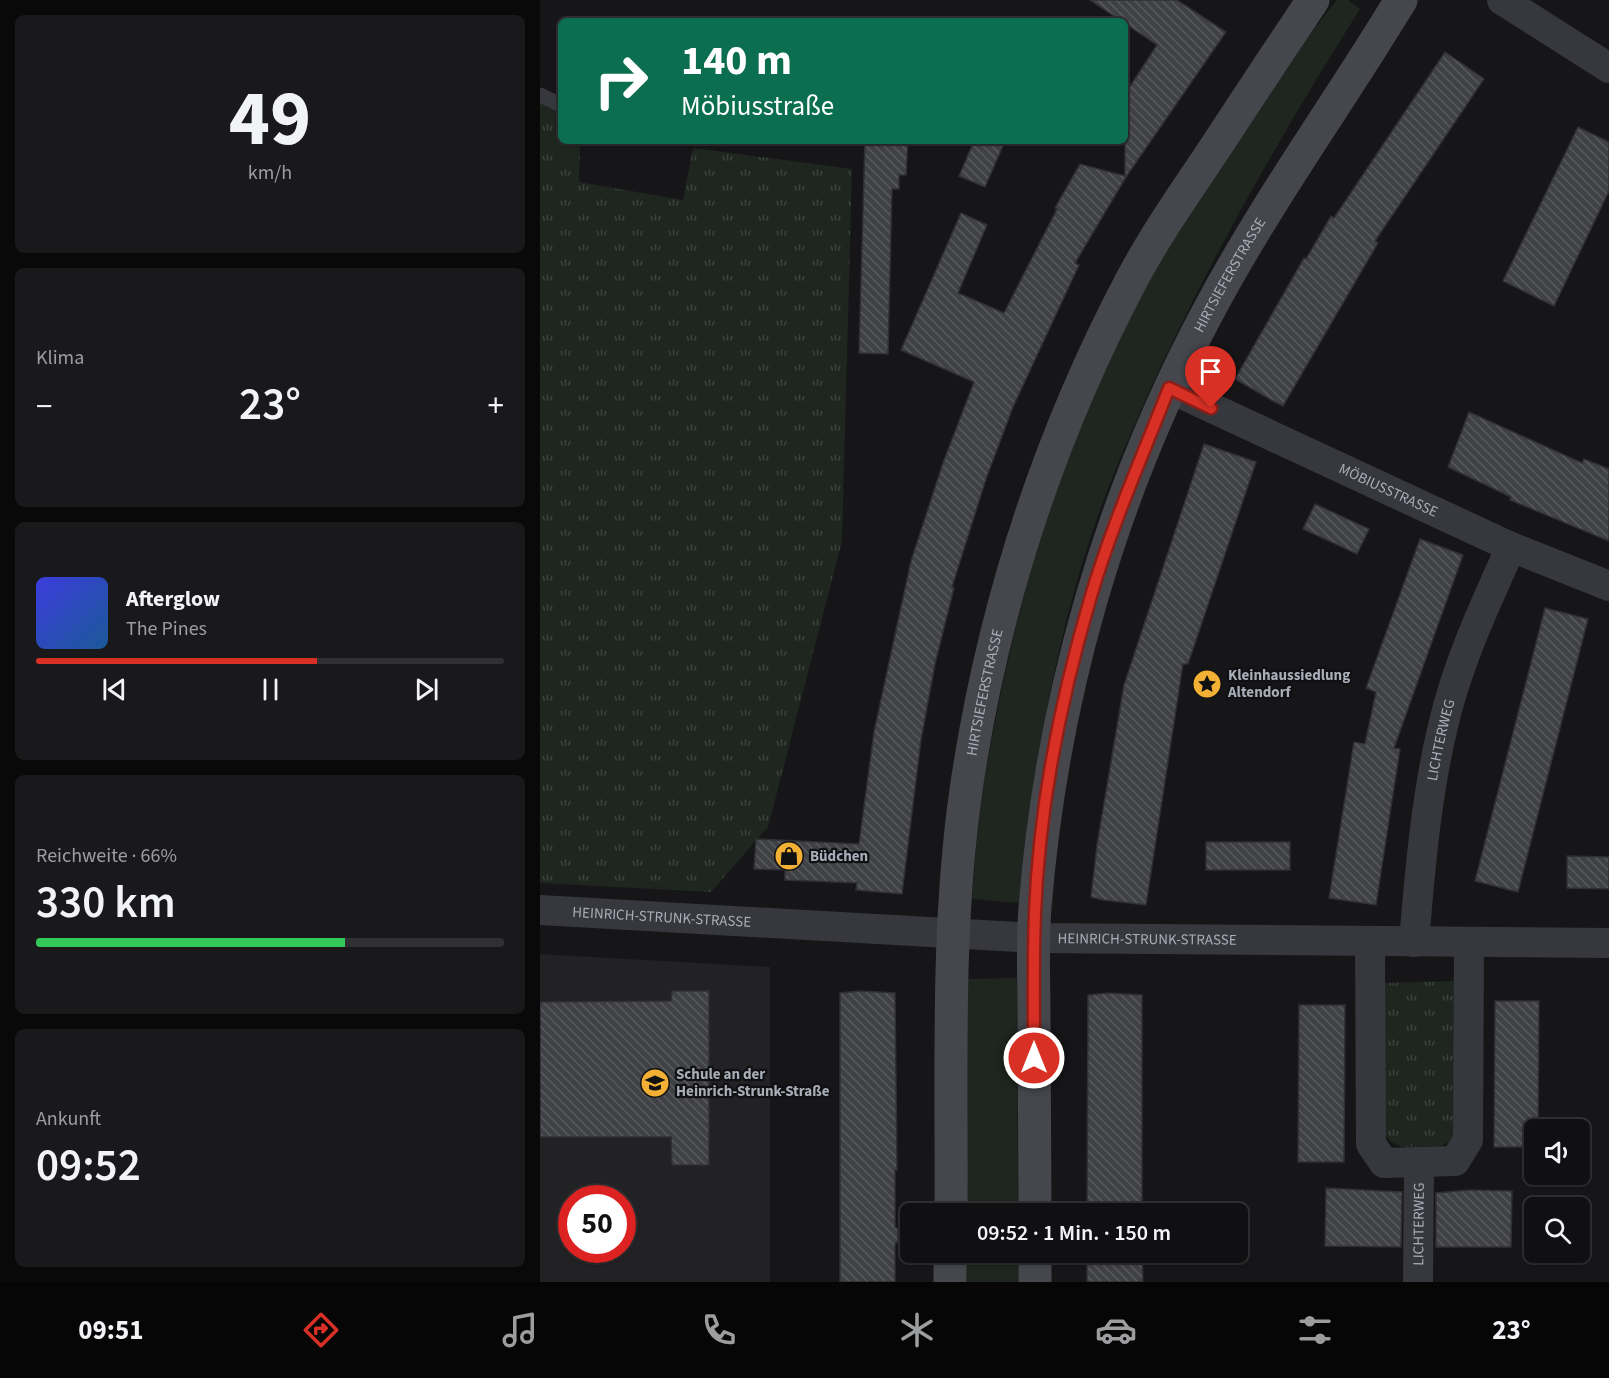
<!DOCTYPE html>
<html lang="de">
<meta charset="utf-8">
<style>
body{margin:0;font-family:"Source Sans 3",sans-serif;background:#19191b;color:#f1f3f6;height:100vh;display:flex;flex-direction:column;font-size:22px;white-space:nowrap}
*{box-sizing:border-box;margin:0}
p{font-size:20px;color:#9c9d9f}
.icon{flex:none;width:33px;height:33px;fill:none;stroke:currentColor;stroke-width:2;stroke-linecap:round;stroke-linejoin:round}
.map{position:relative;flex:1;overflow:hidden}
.drawer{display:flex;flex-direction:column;gap:15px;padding:15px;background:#09090a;width:540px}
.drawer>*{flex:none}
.banner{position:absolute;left:18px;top:18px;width:570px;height:126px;border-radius:9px;box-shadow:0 2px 4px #0004,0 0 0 2px #303032;background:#0b6e4f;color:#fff;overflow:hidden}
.controls{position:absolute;left:984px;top:1119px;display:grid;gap:12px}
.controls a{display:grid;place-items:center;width:66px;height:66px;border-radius:9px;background:#101012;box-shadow:0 2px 4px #0004,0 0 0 2px #303032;font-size:30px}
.speed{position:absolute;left:18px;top:1185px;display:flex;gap:12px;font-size:30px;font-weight:700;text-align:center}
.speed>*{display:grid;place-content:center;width:78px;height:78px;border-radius:50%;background:#101012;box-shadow:0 2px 4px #0004,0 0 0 2px #303032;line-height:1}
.speed .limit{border:9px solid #d22;background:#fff;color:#111}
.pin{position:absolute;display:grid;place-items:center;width:51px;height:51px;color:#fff;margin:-62px -26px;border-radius:50% 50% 50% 0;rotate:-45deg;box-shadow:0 0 6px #0007}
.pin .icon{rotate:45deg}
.me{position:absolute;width:66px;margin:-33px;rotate:0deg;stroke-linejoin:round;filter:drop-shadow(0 0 4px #0008)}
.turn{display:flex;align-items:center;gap:21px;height:126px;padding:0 24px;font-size:27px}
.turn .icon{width:78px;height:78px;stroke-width:2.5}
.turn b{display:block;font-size:42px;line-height:51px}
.big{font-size:45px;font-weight:600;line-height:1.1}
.drawer .card{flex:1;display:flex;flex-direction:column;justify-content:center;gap:9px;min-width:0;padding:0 21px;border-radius:9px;background:#19191b}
.drawer .dial{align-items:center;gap:0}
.dial b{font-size:78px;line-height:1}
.song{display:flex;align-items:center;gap:18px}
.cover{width:72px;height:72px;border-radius:9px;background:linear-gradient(135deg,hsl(240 70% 55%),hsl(210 70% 35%))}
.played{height:6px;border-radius:3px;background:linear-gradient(90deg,#d93025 60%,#303032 60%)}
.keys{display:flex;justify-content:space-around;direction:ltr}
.heat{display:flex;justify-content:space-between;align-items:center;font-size:33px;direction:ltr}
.charge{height:9px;border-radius:4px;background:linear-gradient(90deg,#34c759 66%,#303032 0)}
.trip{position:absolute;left:360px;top:1203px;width:348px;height:60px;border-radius:9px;background:#101012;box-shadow:0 2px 4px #0004,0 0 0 2px #303032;font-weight:600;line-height:60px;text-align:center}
.tab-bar{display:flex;height:96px;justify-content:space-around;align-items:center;background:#060607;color:#9c9d9f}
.tab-bar .icon{width:42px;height:42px}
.tab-bar .selected{color:#d93025}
.tab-bar b{font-size:27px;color:#f1f3f6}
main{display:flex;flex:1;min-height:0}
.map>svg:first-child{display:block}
</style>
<main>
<section class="drawer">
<div class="card dial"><b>49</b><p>km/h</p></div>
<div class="card"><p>Klima</p>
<div class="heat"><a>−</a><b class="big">23°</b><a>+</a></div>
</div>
<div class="card">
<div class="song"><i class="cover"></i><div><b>Afterglow</b><p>The Pines</p></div></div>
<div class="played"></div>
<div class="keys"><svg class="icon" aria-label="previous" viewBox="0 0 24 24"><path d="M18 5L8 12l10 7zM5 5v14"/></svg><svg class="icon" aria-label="pause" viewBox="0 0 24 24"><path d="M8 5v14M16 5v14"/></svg><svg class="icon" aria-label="next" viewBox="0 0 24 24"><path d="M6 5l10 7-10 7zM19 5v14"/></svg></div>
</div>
<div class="card"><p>Reichweite · 66%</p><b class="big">330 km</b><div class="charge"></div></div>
<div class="card"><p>Ankunft</p><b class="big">09:52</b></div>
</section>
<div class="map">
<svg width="1069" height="1282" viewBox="0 0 1069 1282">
<defs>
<pattern id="park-tufts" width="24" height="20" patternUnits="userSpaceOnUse" patternTransform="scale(1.5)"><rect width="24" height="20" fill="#1e261f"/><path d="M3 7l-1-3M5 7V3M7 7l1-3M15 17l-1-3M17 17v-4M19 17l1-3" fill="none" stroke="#3c433d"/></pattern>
<pattern id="building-back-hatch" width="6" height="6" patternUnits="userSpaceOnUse" patternTransform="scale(1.5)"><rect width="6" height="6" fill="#404145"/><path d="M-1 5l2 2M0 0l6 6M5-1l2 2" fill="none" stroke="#595a5e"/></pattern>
</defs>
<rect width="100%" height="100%" fill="#161618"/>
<path fill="#222225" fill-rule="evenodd" d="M0 954 230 967V1282H0ZM32 1198H82V1250H32Z"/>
<g fill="#1e261f">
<path d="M797 0H808L820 9C725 160 635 320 569 486 517 619 495 762 479 903L432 899C435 867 436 833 441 800 470 622 518 442 606 283 637 228 671 176 707 124 736 82 764 40 797 0Z"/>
<polygon points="477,978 478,1213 427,1214 427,979"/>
<rect x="427" y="1253" width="51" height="29"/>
</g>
<g fill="url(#park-tufts)">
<polygon points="0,101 21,110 21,141 40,141 39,182 143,200 153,148 312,169 302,541 228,827 171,892 0,883"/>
<polygon points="916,981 914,1134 909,1142 901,1146 861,1147 850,1141 843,1131 841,983"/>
</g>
<g fill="url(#building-back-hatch)" stroke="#303034" stroke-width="1.5">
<polygon points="550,0 637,0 686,32 586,177 535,263 539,265 473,407 446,479 412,587 414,588 395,664 381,740 362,894 316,890 317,883 245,880 245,870 214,869 216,839 319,844 334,732 371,561 403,463 434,382 361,350 421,213 447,225 418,293 464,313 517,209 515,208 540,164 585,176 585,94 617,45"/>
<polygon points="905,52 944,79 835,241 838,243 743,406 733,401 695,379 764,258 766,259 791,216 794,218"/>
<polygon points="1038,127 1069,142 1069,191 1014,306 963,281"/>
<polygon points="325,141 368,141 366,175 359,175 359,189 352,189 348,354 319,353"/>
<polygon points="434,141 465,141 445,187 419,176"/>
<polygon points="929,412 1042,463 1044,459 1069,469 1069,541 970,500 971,497 908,467"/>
<polygon points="664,444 716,462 648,664 643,664 606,905 563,900 551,897 557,845 584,685"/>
<polygon points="775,504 829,529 817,554 763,529"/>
<polygon points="880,539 923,555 854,748 860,749 836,905 789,898 814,742 825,744 836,692 826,688"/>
<polygon points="1005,608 1048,619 978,892 935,881"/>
<rect x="666" y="842" width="84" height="28"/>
<polygon points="1027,856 1069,857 1069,889 1027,888"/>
<polygon points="132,991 169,991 169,1165 132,1165 131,1137 0,1137 0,1002 131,1001"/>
<polygon points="321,991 355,993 357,1170 355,1170 355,1227 358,1229 358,1241 355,1244 355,1282 300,1282 300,993"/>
<polygon points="568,993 602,995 602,1214 547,1214 548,995"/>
<polygon points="955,1001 999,1001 998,1130 994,1130 994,1147 954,1147"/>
<polygon points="759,1005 805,1005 804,1162 758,1162"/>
<polygon points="786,1188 862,1192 861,1247 785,1246"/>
<polygon points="929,1190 972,1191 971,1247 896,1247 896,1193"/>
<polygon points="547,1252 602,1252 603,1282 547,1282"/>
</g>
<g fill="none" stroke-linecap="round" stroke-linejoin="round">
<polyline stroke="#37383d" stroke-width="15" points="0,95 21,105"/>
<g stroke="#37383d" stroke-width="30">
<polyline points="962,0 1069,68"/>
<path id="s1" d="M629 388 971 547 1069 586"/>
<path id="s2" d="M0 910 494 938 1069 943"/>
<polyline points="830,942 831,1144 844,1163 915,1161 928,1140 929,944"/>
<path id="s3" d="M874 942C880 870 886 797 903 726 917 664 945 605 971 547"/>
<path id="s4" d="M878 1282 879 1164"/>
</g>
<g stroke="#45474d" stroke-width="33">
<path id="s5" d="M411 1214C412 1073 406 930 426 790 452 612 508 438 592 279 615 236 642 197 669 157 703 105 738 52 773 0"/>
<path id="s6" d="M495 1214C495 1148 494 1083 494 1018 494 981 492 944 495 907 512 698 570 495 669 310 726 203 798 104 861 0"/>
<polyline points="495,1252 495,1282"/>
<polyline points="410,1282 410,1252"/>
</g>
</g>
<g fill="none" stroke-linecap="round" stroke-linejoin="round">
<g stroke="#8d1f18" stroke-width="15">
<path id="route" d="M494 1058C494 1009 493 961 495 913 499 807 521 698 551 596 572 525 602 457 629 388L671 408"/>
</g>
<use href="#route" stroke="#d93025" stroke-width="10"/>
</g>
<defs>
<g id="sight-disc" transform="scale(1.5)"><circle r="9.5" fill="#f2b134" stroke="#111113"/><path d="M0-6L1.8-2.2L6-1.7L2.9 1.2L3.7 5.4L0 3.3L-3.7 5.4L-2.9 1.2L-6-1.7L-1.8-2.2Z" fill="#111"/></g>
<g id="shop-disc" transform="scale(1.5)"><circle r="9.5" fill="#f2b134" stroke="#111113"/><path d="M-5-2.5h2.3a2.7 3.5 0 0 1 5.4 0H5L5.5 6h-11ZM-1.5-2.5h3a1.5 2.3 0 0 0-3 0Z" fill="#111"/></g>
<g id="school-disc" transform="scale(1.5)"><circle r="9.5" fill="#f2b134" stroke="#111113"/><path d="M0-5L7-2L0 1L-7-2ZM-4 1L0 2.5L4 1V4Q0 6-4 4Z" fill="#111"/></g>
</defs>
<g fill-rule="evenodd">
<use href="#sight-disc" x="667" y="684"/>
<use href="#shop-disc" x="249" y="856"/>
<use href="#school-disc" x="115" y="1083"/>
</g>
<g text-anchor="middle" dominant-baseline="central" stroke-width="4.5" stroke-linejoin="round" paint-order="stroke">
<g font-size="15" fill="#a8adb8" stroke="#111113">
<text stroke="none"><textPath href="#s6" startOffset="974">HIRTSIEFERSTRASSE</textPath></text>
<text stroke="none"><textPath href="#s1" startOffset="242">MÖBIUSSTRASSE</textPath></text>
<text stroke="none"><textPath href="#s5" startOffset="524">HIRTSIEFERSTRASSE</textPath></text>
<text stroke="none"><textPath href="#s3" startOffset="204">LICHTERWEG</textPath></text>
<text stroke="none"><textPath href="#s2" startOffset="122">HEINRICH-STRUNK-STRASSE</textPath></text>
<text stroke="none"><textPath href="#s2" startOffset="608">HEINRICH-STRUNK-STRASSE</textPath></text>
<text stroke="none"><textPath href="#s4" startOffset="58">LICHTERWEG</textPath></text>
</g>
<g font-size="15" font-weight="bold" fill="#a8adb8" stroke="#111113" text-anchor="start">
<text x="688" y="675">Kleinhaussiedlung<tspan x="688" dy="17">Altendorf</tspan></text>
<text x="270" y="856">Büdchen</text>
<text x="136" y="1074">Schule an der<tspan x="136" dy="17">Heinrich-Strunk-Straße</tspan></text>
</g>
</g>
</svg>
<div class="controls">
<a><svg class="icon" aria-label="sound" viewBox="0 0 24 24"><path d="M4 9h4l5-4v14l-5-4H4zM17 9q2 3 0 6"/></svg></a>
<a><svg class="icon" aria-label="search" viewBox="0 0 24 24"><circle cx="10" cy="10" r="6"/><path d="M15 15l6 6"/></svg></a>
</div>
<div class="speed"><div class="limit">50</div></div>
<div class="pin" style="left:671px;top:408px;background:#d93025"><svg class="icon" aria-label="arrive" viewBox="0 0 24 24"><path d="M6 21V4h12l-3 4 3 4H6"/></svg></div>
<svg class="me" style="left:494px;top:1058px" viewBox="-20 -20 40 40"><circle r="17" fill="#d93025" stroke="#fff" stroke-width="3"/><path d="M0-11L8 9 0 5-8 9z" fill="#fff"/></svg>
<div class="trip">09:52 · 1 Min. · 150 m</div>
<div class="banner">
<div class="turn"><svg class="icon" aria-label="right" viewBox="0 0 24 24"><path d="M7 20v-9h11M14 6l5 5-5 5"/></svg><div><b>140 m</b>Möbiusstraße</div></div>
</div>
</div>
</main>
<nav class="tab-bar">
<b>09:51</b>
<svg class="icon selected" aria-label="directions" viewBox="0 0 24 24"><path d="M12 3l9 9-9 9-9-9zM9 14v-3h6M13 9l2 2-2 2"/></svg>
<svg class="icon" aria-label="music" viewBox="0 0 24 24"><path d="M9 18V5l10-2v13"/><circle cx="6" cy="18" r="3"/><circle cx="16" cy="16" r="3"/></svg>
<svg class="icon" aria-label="phone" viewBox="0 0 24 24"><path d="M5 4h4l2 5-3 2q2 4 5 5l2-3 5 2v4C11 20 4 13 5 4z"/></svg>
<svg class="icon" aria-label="climate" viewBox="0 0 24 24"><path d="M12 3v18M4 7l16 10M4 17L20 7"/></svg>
<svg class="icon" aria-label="car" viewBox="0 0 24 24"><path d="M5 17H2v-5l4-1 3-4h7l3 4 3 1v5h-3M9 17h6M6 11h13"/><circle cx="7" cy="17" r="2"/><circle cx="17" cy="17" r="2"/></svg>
<svg class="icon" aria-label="filters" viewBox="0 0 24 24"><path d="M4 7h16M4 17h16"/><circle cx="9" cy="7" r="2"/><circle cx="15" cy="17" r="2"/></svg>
<b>23°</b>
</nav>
